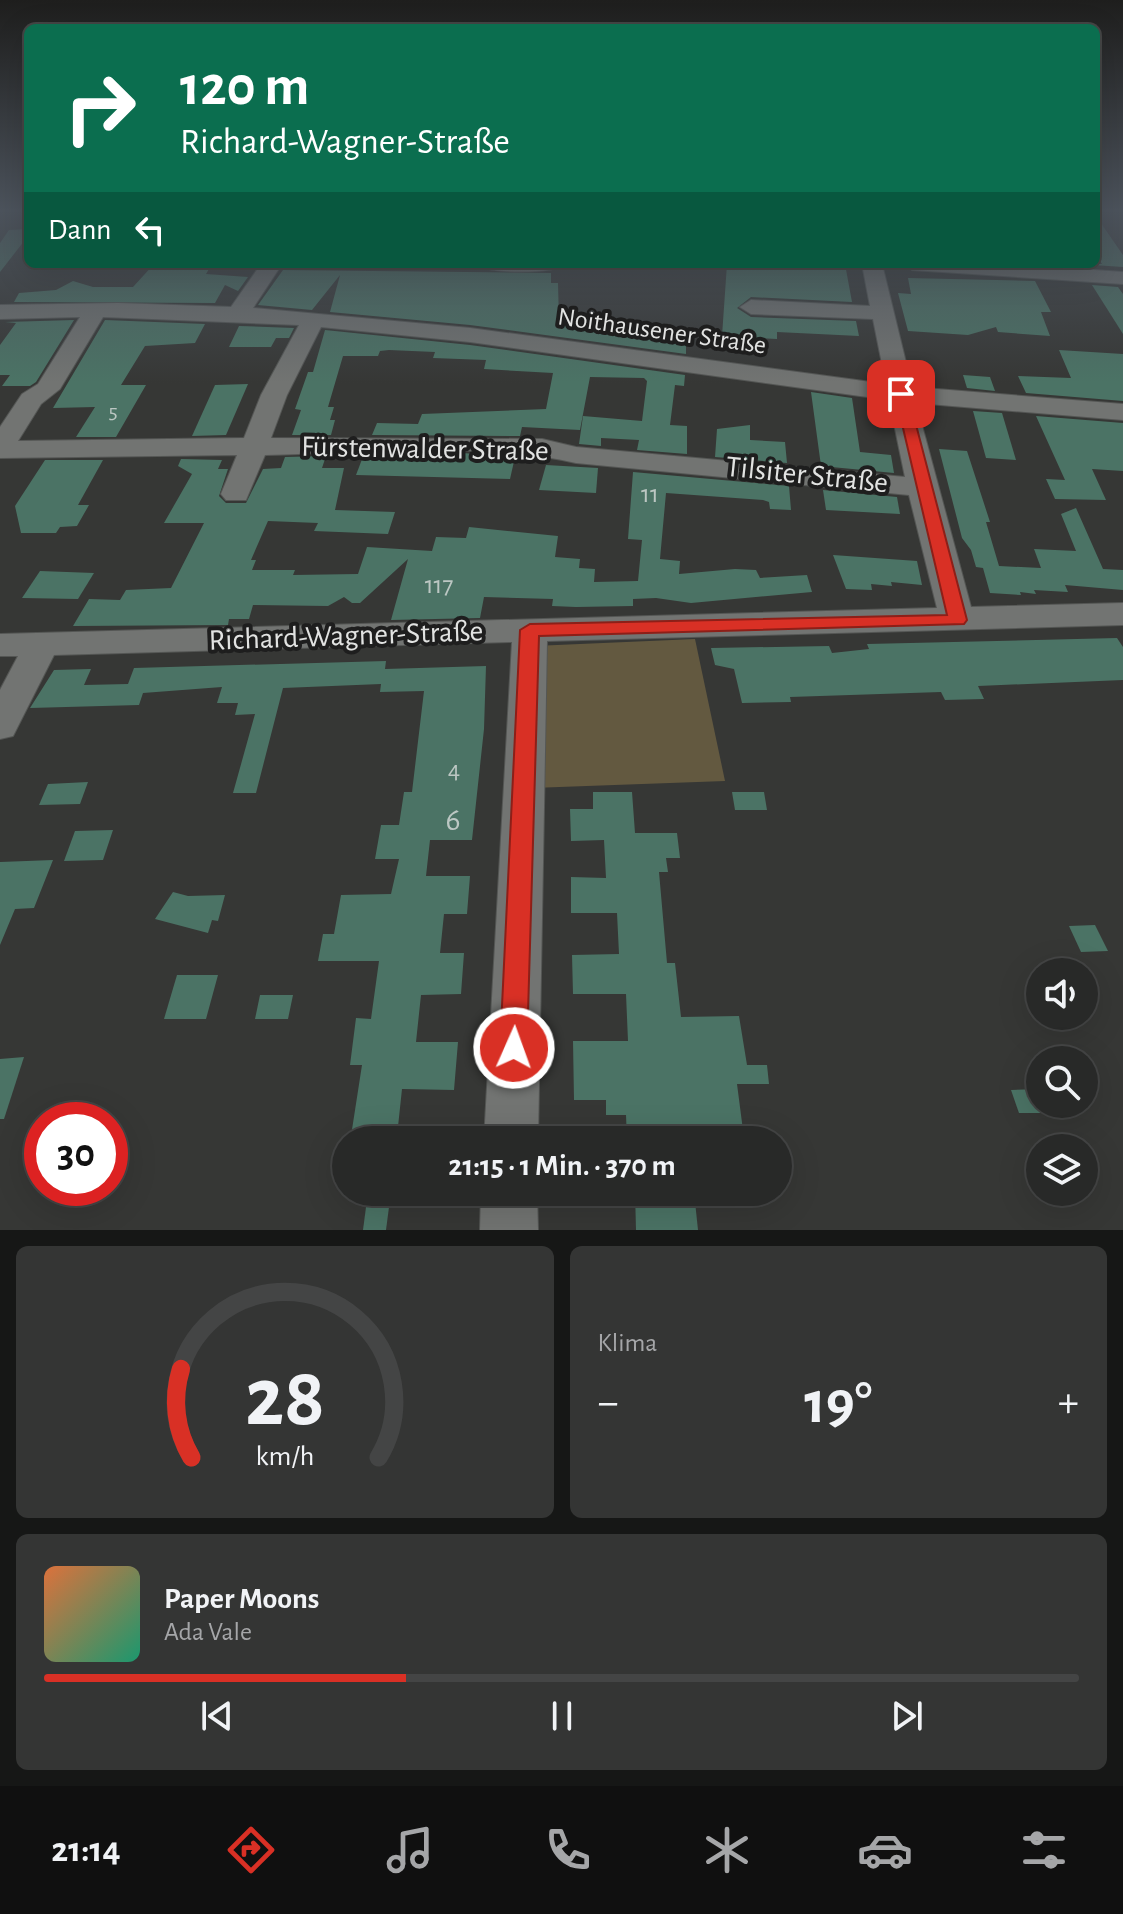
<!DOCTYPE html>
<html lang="de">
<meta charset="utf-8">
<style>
body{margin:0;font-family:"Alegreya Sans",sans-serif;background:#343534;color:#f1f3f6;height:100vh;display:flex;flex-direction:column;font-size:30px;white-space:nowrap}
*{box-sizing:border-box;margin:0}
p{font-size:26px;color:#a5a6a8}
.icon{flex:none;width:44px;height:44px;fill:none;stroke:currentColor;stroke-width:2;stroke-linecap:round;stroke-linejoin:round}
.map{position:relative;height:1230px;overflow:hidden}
.details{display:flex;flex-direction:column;gap:16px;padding:16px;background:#161716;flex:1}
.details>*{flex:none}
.banner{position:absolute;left:24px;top:24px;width:1076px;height:244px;border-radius:12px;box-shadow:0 8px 32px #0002,0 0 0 2px #444545;background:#0b6e4f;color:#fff;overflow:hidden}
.controls{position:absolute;left:1026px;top:958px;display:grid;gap:16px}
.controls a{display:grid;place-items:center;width:72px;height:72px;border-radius:50%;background:#282928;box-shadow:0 8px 32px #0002,0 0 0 2px #444545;font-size:40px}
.speed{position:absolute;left:24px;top:1102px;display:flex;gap:16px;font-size:40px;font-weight:700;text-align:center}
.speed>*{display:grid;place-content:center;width:104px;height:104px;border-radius:50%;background:#282928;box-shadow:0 8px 32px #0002,0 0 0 2px #444545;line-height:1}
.speed .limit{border:12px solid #d22;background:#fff;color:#111}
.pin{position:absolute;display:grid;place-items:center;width:68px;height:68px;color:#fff;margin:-34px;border-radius:16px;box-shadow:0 4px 12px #0006}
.me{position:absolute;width:88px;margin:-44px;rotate:2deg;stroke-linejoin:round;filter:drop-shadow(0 0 6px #0008)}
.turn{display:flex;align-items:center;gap:28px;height:168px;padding:0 24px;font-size:36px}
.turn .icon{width:104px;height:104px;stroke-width:2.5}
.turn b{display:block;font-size:56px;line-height:68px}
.then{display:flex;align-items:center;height:76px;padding:0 24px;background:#0003;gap:16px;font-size:30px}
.big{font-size:60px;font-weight:700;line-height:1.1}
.details .card{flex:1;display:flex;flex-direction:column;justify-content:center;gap:12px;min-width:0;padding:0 28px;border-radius:12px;background:#343534}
.details .dial{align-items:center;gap:0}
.dial svg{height:208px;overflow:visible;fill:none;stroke:#444545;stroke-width:7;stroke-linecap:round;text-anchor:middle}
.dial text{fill:#f1f3f6;stroke:none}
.song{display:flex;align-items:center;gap:24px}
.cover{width:96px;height:96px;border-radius:12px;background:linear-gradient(135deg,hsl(20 70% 55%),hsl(160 70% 35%))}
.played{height:8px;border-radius:4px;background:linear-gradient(90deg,#d93025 35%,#444545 35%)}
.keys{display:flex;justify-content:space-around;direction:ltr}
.heat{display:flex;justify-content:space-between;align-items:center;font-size:44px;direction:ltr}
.details .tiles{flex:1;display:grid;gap:16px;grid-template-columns:1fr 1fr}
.card:last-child{grid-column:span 2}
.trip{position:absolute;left:332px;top:1126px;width:460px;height:80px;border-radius:40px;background:#282928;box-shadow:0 8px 32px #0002,0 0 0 2px #444545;font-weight:700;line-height:80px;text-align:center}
.tab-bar{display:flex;height:128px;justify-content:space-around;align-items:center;background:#101010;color:#a5a6a8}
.tab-bar .icon{width:56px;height:56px}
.tab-bar .selected{color:#d93025}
.tab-bar b{font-size:36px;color:#f1f3f6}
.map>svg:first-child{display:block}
</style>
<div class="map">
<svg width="1123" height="1230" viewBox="0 0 1123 1230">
<rect width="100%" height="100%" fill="#363735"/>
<polygon fill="#635940" points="695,639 725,781 532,788 534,646"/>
<g fill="#4b7365">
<polygon points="1096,216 1123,255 1123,267 1079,264 1102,264 1096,254"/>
<polygon points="28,229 28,236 0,272 0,243 9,230"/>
<polygon points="154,264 212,264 206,274 248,277 238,291 225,285 215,303 14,302 19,293 56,290 73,281 93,287 133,287"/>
<polygon points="727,264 845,264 852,302 751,297 737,308 751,317 856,321 859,336 777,332 777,339 722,336"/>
<polygon points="283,270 551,273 551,283 558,283 559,321 686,331 686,354 470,325 330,312 340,275 312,310 258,305"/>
<polygon points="908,278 1035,281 1051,312 1041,312 1050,336 998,332 996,327 968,335 908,331 898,293 911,294"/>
<polygon points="1092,285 1118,287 1123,294 1123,334"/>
<polygon points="74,320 36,382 30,386 2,386 10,375 0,375 0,345 16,323 5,322"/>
<polygon points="105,320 205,324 195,343 145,346 121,385 146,385 116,437 76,437 95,407 53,408"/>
<polygon points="239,326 294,328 289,338 276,338 271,347 229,347"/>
<polygon points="325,330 470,345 685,375 684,386 675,385 670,425 687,426 687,454 637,450 639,440 601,438 601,446 579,444 583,416 642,421 647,381 644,378 590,377 580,430 522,427 520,436 372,435 377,423 418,424 422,414 546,409 553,373 484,369 486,360 433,358 435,352 389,350 380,351 378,356 343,356 328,407 334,407 330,420 335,420 331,435 292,435 301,410 295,409 308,372 313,372"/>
<polygon points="1059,350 1123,354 1123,401 1026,393 1018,376 1071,378"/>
<polygon points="963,375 990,377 995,391 967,388"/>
<polygon points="248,384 226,435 192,436 215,385"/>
<polygon points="811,392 852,398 860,452 891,455 894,473 821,466"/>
<polygon points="973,411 1002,413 1016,460 986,458"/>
<polygon points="1036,416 1123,423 1123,471 1092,469 1106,500 1055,499 1046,479 1065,480"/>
<polygon points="750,425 750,440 785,442 787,463 715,457 717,429"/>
<polygon points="939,449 967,451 990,522 986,522 999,566 1041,568 1034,549 1076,551 1061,514 1076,508 1103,569 1123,570 1123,590 1065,585 1068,592 1034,590 1036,594 1020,592 1021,595 990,593 983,568 976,567 971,550 962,538"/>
<polygon points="462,453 515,457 510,479 356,475 364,454"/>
<polygon points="326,456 322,468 344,468 335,510 395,512 388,534 314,531 318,523 268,521 251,560 256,560 252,570 295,570 293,575 358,574 367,547 432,551 436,537 466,538 469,527 558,536 555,557 580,559 579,568 595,569 594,582 638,581 642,540 628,539 633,472 789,486 791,510 770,509 769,502 763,500 666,493 660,559 680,561 679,574 735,569 756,570 760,578 807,575 812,592 691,603 656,598 633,599 633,606 576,607 552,606 553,599 484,597 480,618 391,620 408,559 360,603 352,603 344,597 328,606 253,605 249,619 229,619 228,625 73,626 89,599 120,600 126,590 171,588 204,523 164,523 192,474 178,466 181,459 222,460 218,469 228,469 219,496 226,503 246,503 263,469 281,468 285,457"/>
<polygon points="45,460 103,460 78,505 89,505 77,526 60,527 56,533 21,533 15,506"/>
<polygon points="546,465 598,468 596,493 539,490"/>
<polygon points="823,490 897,497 900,514 826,510"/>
<polygon points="833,555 917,561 922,585 891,582 892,586 871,584 872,590 846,589"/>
<polygon points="40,571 94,573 78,599 22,598"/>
<polygon points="1117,638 1123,647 1123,680 978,686 984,699 945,700 941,692 790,697 791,702 742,703 734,669 715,665 711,648 829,646 832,653 869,649 867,644"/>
<polygon points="386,661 385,669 486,666 484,729 472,840 430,840 426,876 470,876 467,914 444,914 440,953 464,953 461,994 421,995 416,1042 458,1042 454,1090 402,1089 397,1136 351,1136 362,1065 350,1065 356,1018 371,1019 379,961 318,961 323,934 334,934 341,895 391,894 399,859 375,859 381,825 399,825 404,792 412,792 424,691 380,692 381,684 283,688 256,793 233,793 255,714 235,715 238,703 217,703 222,687 143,693 139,705 30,708 54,670 91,669 84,685 128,684 134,668"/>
<polygon points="88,782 80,804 39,805 48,784"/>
<polygon points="593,792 632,792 635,833 677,833 680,858 666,858 668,872 659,872 667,963 675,963 681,1017 739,1016 747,1065 767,1065 769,1084 737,1084 744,1138 627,1140 626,1115 606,1115 606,1100 574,1100 573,1041 628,1041 626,994 573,994 572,955 619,954 617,913 571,913 571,877 606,878 604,840 571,841 570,809 593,809"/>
<polygon points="732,792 764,792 767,810 735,810"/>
<polygon points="113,830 103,860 64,861 75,831"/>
<polygon points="53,860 34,908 15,909 0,945 0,862"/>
<polygon points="173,892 188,896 225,895 218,921 212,920 208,933 155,919"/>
<polygon points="1095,925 1108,951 1081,952 1069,926"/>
<polygon points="177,975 218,975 206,1019 164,1019"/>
<polygon points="260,995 293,995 288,1019 255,1019"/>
<polygon points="24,1057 4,1119 0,1119 0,1059"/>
<polygon points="1040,1089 1040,1113 1019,1113 1011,1090"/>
<polygon points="368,1192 391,1192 386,1230 363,1230"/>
<polygon points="635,1192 694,1192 698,1230 636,1230"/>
</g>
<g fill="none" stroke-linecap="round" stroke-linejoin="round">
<g stroke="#545654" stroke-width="2">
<g id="minor">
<path d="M261 264H282L253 308 470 328 886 384 873 319 751 314 740 307 751 300 870 306 862 264H882L912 387 1123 404V420L916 403 971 607 1123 603V625L547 641 538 1140H484L512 642 54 655 13 736 0 739V690L18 656H0V634L937 608 909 495 576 463C483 441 362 453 265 455L246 500H226L221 494 237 455 0 458V427L22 394 38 384 80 317 0 319V305L118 303 231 307ZM103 317 299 325 261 395 244 438 18 441 41 404 60 389ZM321 327 470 342 889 400 905 477 576 447 542 439 271 438 287 395Z"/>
<path d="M475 264H567C559 274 483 274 475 264Z"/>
<polygon points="902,264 1007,264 1123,272 1123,284 912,270"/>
<polygon points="481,1192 537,1192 538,1230 480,1230"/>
</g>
</g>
<use href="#minor" fill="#727472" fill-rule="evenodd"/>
</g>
<linearGradient id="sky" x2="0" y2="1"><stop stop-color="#1e1e1d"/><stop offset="0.55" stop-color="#4c535c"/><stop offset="1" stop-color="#4c535c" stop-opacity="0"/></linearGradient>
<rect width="1123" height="383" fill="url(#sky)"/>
<polygon fill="#d93025" stroke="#8d1f18" stroke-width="2" points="901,389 908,394 967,620 964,624 539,636 527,1048 523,1056 514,1060 504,1056 500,1048 520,630 530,624 947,615 895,394"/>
<g text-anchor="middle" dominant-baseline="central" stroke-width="8" stroke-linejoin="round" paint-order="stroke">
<g font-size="22" fill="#bcc7c3">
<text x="113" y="411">5</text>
</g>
<g font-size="26" fill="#e2e3e2" stroke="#1e1e1e">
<text transform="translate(662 331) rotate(8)">Noithausener Straße</text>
</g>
<g font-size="26" fill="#bcc7c3">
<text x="650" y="494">11</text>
<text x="439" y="585">117</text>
<text x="454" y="770">4</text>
</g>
<g font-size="30" fill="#e2e3e2" stroke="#1e1e1e">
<text transform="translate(425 449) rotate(1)">Fürstenwalder Straße</text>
<text transform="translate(807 475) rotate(6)">Tilsiter Straße</text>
<text transform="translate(346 636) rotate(-2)">Richard-Wagner-Straße</text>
</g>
<g font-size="32" fill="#bcc7c3">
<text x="453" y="820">6</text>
</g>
</g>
</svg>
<div class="controls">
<a><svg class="icon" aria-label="sound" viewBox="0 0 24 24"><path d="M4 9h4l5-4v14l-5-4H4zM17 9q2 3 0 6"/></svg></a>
<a><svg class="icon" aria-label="search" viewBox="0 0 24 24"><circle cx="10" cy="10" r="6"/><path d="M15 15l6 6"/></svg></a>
<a><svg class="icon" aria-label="layers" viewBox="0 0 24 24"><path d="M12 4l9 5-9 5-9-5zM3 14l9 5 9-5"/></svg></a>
</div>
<div class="speed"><div class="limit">30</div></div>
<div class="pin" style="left:901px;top:394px;background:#d93025"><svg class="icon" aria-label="arrive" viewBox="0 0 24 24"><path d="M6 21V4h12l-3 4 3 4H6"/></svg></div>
<svg class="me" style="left:514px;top:1048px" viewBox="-20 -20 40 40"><circle r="17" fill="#d93025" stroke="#fff" stroke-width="3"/><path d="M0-11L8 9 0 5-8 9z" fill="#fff"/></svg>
<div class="trip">21:15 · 1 Min. · 370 m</div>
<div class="banner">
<div class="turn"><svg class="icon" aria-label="right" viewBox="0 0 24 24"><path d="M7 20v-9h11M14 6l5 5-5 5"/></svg><div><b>120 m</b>Richard-Wagner-Straße</div></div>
<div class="then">Dann<svg class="icon" aria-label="left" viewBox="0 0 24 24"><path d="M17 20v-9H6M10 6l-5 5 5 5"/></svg></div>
</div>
</div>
<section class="details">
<div class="tiles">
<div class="card dial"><svg viewBox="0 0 100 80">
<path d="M14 69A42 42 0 1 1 86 69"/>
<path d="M14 69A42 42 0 0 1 10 35" stroke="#d93025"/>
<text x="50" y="56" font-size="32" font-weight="700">28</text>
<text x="50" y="72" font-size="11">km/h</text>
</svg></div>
<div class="card"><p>Klima</p>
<div class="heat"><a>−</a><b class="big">19°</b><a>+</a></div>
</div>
<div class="card">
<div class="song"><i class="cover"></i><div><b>Paper Moons</b><p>Ada Vale</p></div></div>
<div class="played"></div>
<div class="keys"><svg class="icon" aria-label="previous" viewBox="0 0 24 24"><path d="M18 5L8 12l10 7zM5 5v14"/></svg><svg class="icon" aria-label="pause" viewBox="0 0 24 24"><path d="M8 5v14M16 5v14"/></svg><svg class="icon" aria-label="next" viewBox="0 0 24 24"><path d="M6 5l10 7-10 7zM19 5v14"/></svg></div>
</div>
</div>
</section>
<nav class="tab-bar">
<b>21:14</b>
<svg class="icon selected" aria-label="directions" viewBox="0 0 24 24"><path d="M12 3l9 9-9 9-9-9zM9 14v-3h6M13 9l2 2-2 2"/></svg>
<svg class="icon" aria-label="music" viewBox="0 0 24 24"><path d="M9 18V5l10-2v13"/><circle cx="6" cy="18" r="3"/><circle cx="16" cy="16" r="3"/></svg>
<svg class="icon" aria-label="phone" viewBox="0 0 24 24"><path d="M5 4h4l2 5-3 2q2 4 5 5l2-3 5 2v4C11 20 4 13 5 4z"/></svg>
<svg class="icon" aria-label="climate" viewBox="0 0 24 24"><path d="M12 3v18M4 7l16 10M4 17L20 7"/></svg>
<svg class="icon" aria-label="car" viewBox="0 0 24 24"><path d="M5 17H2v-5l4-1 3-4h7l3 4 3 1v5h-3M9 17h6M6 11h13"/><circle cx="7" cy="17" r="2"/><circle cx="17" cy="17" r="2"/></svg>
<svg class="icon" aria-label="filters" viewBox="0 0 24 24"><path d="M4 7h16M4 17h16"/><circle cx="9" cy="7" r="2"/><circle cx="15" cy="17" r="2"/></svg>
</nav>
